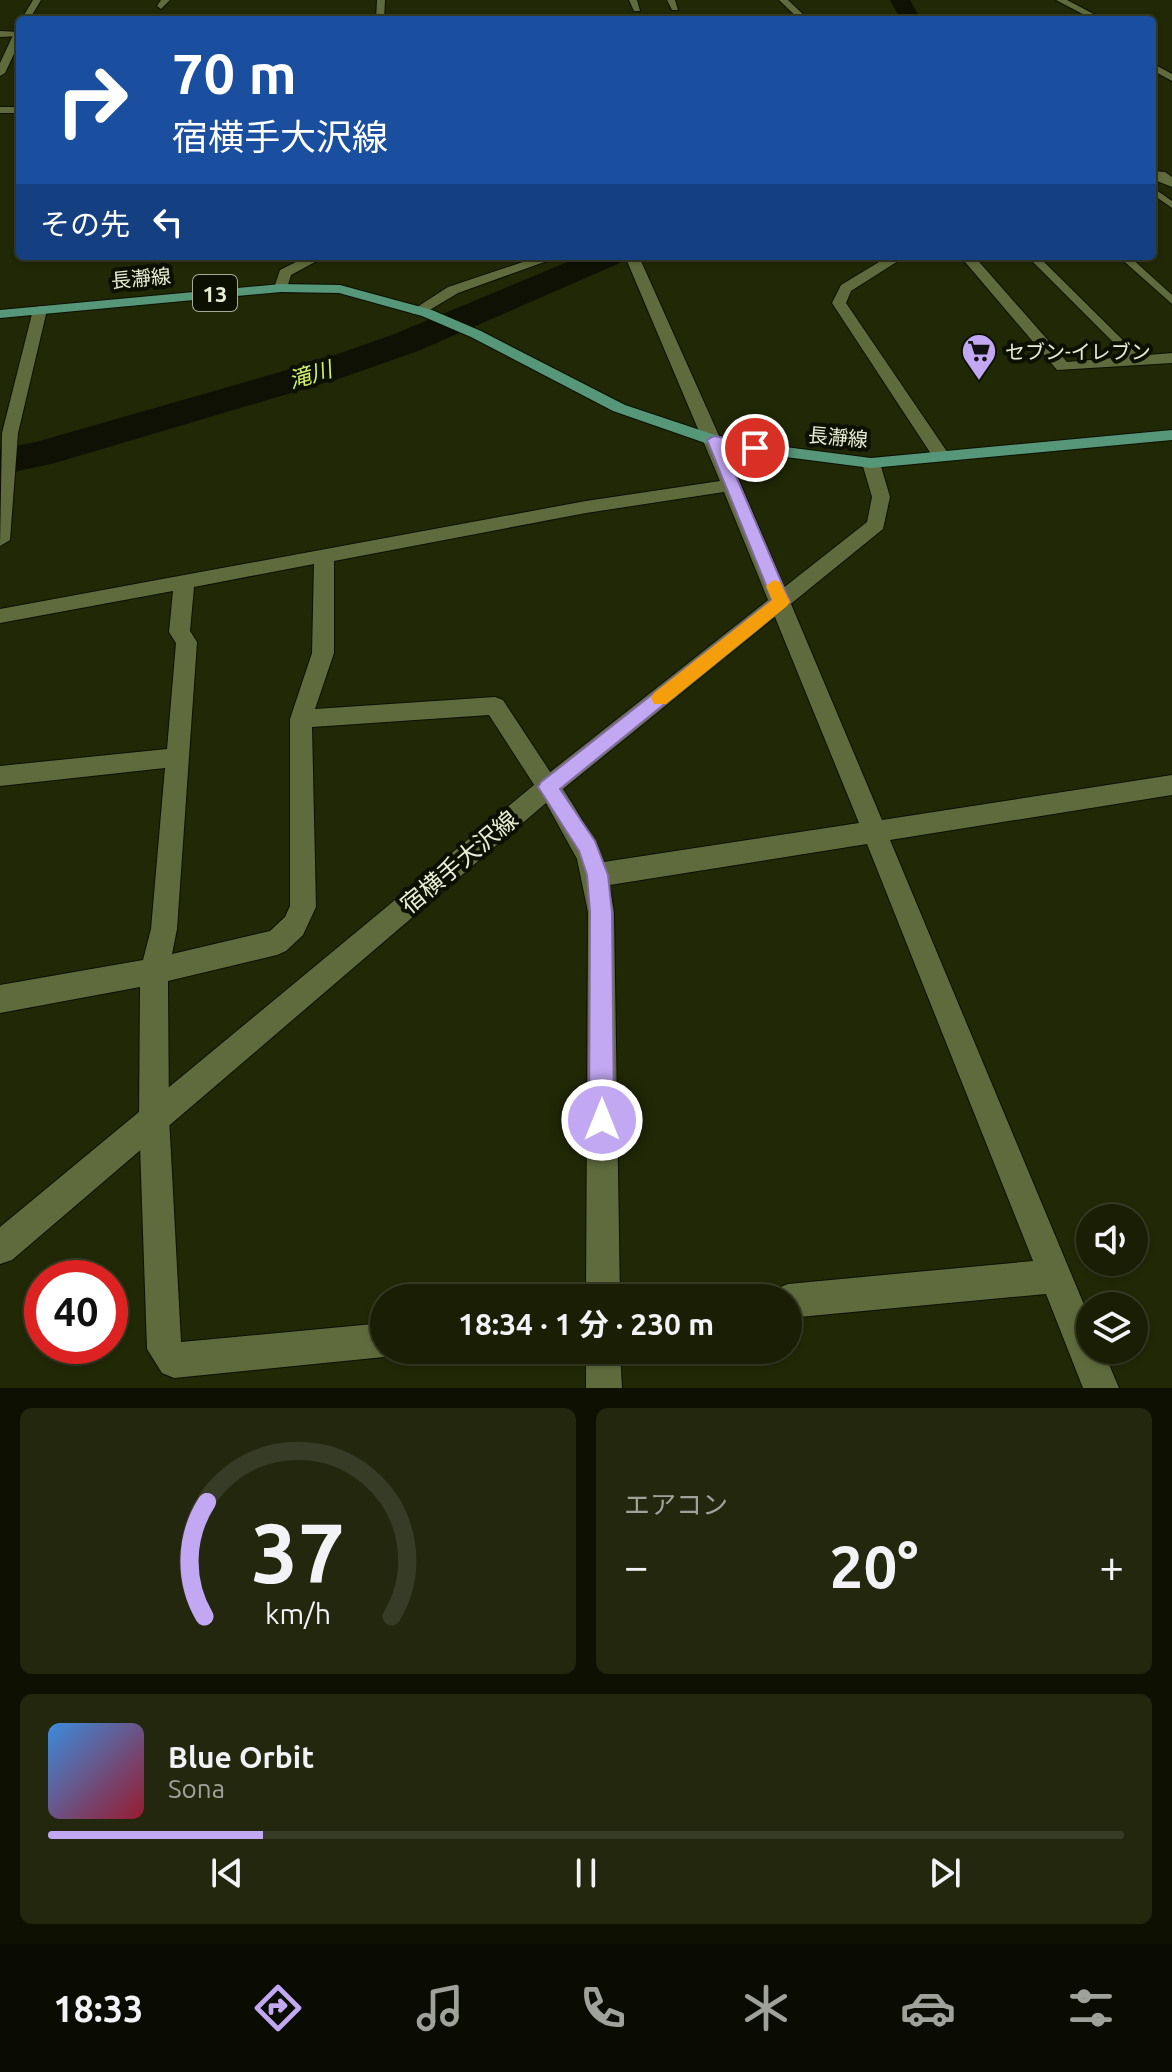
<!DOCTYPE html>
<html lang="ja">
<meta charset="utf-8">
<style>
body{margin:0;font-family:Ubuntu,"Noto Sans JP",sans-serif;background:#22270e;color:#f1f3f6;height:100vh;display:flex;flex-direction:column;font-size:30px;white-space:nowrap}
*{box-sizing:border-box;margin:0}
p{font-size:26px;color:#9fa29a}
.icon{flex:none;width:44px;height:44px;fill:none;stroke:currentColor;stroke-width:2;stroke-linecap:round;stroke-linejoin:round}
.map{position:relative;height:1388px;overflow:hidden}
.panel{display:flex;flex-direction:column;gap:20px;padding:20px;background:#0e1002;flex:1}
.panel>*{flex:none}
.banner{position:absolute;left:16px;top:16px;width:1140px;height:244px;border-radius:8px;box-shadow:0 2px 6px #0004,0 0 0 2px #373c26;background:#1a4fa0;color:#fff;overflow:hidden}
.controls{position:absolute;left:1076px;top:1204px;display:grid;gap:16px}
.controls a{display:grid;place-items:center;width:72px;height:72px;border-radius:50%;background:#191e04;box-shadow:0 2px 6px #0004,0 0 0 2px #373c26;font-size:40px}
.speed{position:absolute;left:24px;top:1260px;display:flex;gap:16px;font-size:40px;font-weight:700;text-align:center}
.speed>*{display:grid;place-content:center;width:104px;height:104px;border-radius:50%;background:#191e04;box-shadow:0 2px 6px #0004,0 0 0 2px #373c26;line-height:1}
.speed .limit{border:12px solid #d22;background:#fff;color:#111}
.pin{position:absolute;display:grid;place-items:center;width:68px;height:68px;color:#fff;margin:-34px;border:4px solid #fff;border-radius:50%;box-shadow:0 2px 8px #0007}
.me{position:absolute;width:88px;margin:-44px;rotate:0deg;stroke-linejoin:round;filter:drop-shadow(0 0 6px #0008)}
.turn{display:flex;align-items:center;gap:28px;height:168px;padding:0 24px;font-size:36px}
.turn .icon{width:104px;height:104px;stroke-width:2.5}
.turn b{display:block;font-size:56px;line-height:68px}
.then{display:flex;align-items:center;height:76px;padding:0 24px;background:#0003;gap:16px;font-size:30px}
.big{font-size:60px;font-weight:700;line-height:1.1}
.panel .tile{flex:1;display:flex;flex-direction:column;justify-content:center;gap:12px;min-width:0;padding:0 28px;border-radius:12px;background:#22270e}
.panel .dial{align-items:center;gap:0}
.dial svg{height:208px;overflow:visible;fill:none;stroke:#373c26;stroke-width:7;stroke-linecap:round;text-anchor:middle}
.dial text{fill:#f1f3f6;stroke:none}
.song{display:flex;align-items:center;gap:24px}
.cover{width:96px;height:96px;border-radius:12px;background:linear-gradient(135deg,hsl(210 70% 55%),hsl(350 70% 35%))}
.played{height:8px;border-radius:4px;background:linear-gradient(90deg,#c2a8f2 20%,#373c26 20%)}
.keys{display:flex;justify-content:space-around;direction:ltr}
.heat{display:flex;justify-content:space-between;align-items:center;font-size:44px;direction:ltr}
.panel .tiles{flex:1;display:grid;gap:20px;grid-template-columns:1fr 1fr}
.tile:last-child{grid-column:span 2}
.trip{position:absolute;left:370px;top:1284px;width:432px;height:80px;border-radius:40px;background:#191e04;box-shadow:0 2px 6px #0004,0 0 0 2px #373c26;font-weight:700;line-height:80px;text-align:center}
.dock{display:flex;height:128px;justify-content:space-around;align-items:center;background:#0a0c02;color:#9fa29a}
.dock .icon{width:56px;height:56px}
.dock .current{color:#c2a8f2}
.dock b{font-size:36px;color:#f1f3f6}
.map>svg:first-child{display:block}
</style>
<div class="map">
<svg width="1172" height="1388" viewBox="0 0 1172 1388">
<rect width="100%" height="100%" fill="#212806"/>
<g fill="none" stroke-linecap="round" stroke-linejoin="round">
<g fill="#0e1104" fill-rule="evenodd">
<polygon points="890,0 910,0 921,20 901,20"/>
<polygon points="582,256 625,256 620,263 418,351 338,379 55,463 0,475 0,449 36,442 312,363 392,335"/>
</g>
<g stroke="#0c1000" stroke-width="2">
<g id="service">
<polygon points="1152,187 1172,201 1172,208 1152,194"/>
<polygon points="1027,256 1038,256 1142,359 1142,363 1134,363"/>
<polygon points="1118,256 1129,256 1172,295 1172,304"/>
</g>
</g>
<g stroke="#0c1000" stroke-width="2">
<g id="minor">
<polygon points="161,0 170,0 161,9 157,6"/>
<polygon points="377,0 385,0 384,20 376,20"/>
<polygon points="629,0 637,0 640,11 634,11"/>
<polygon points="667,0 675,0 678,10 672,10"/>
<polygon points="779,0 788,0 809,20 800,20"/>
<polygon points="1056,0 1067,0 1105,20 1094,20"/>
<polygon points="0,31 20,32 20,36 0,37"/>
<polygon points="1152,63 1172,74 1172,81 1152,70"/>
<rect x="0" y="107" width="20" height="6"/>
<polygon points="1152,171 1165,172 1172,177 1172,187 1152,179"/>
<polygon points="308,256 326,256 291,275 286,291 276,291 274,288 280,270"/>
<polygon points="541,256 561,256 458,293 423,314 413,314 411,311 448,287"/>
<polygon points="889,256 906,256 851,291 846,303 950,456 947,460 935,460 832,303 841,285"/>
<polygon points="960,256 974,256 1067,362 1172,353 1172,363 1057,370"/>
<path d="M629 258 641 261 741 485 882 820 1172 775V795L890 840 1090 1319V1350H1103L1119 1388H1083L1046 1294 788 1318V1298H772L776 1289 788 1284 1033 1261 867 844 597 887 588 883 584 875 588 867 597 863 859 823 724 492 586 513 334 561V653L315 709 495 697 503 700 560 787 556 794 548 797 540 794 489 715 312 727 316 907 303 935 286 951 277 955 168 981 169 1117 181 1342 384 1323V1350H397L396 1352 384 1357 174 1378 162 1373 147 1349 139 1117 140 987 0 1013V985L143 960 151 929 165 768 0 786V766L167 749 176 643 169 632 173 591 0 623V609L586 501 720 481 627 261ZM314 564 312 653 290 719V906L285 917 270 931 172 954 177 929 197 642 190 631 194 587Z"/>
<polygon points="40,306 47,310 18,433 10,540 0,546 2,433 33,310"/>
</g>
</g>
<g stroke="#0c1000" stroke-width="2">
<g id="tertiary">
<polygon points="33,0 41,0 29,20 21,20"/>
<polygon points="20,28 20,41 5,73 0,76 0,63 15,31"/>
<path d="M871 458 880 463 890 497 883 529 563 789C589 829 607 864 614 912L620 1298H586L588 912 577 859 546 803 12 1260 0 1264V1227L540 780 867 522 872 497 862 463Z"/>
<polygon points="586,1350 620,1350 622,1388 586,1388"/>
</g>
</g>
<g stroke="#0c1000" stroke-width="2">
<polygon id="primary" points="281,284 340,285 432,310 481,331 625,405 718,436 755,443 871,458 1172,430 1172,440 871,468 755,453 708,444 613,411 471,337 422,316 339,293 281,292 0,318 0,310"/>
</g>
<use href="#service" fill="#606b3d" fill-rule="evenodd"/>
<use href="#minor" fill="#606b3d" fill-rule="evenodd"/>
<use href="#tertiary" fill="#606b3d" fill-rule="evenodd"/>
<use href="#primary" fill="#569679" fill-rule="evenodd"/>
</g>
<polygon fill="#c2a8f2" stroke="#7e6d9d" stroke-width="2" points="714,436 760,445 763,448 755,453 723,446 790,602 560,789 595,841 608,875 612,912 614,1120 611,1129 602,1132 593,1129 589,1120 590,912 587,875 579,851 538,787 541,782 772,600 707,440"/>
<polygon fill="#f59e0b" points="774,580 780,582 790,602 787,606 666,704 654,704 651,698 654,693 772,600 766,586"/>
<defs>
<g id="supermarket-pin" transform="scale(1.8)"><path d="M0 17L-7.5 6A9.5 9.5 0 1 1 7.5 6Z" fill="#c2a8f2" stroke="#0c1001"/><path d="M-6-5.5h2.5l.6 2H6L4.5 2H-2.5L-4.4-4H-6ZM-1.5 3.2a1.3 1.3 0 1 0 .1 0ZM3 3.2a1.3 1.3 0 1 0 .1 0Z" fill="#111"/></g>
</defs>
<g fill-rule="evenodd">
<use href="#supermarket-pin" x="979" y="351"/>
</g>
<g text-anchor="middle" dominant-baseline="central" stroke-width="8" stroke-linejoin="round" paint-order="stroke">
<g font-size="20" fill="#e7eed5" stroke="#0c1001">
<text transform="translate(141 278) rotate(-5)">長瀞線</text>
<text transform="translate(838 437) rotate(5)">長瀞線</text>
</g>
<g font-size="20" fill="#e7eed5" stroke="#0c1001" text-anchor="start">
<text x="1005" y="351">セブン-イレブン</text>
</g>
<rect fill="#0c1001" stroke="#a5ab95" stroke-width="2" x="193" y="275" width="44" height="36" rx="6"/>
<g font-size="22" font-weight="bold" fill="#e7eed5">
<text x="215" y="293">13</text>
</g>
<g font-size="22" font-style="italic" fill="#d4f268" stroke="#0c1001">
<text transform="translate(310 374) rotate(-17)">滝川</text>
</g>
<g font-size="24" fill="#e7eed5" stroke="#0c1001">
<text transform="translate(459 862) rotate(-40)">宿横手大沢線</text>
</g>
</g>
</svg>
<div class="controls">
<a><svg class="icon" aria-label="sound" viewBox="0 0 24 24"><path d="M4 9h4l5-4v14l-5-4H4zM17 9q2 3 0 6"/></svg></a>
<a><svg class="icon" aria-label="layers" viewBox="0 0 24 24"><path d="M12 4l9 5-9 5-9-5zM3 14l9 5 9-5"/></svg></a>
</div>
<div class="speed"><div class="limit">40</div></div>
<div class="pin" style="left:755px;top:448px;background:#d93025"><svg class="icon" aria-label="arrive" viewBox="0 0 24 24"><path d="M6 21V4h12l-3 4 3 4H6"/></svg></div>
<svg class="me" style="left:602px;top:1120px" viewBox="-20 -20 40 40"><circle r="17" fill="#c2a8f2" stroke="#fff" stroke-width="3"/><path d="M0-11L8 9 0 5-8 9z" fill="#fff"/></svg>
<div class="trip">18:34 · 1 分 · 230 m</div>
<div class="banner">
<div class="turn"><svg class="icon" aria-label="right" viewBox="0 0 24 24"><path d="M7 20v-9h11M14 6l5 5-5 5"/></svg><div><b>70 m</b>宿横手大沢線</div></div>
<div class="then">その先<svg class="icon" aria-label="left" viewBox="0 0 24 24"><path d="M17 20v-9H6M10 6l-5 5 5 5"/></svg></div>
</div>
</div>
<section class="panel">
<div class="tiles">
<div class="tile dial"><svg viewBox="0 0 100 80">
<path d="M14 69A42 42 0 1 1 86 69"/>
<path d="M14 69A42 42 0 0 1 15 25" stroke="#c2a8f2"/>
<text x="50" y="56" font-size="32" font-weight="700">37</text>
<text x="50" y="72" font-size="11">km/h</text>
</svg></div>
<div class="tile"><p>エアコン</p>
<div class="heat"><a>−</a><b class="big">20°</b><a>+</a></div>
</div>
<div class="tile">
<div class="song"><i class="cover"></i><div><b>Blue Orbit</b><p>Sona</p></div></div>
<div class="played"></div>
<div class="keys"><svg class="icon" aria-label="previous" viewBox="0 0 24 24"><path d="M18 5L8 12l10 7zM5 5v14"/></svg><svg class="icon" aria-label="pause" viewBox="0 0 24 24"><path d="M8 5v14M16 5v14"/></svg><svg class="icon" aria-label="next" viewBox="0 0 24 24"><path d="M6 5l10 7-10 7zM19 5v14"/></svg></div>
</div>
</div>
</section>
<nav class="dock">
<b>18:33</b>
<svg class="icon current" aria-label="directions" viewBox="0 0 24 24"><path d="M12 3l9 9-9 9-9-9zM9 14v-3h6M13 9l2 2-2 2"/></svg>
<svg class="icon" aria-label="music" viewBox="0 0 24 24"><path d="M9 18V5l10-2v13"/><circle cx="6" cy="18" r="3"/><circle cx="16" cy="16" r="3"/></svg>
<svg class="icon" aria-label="phone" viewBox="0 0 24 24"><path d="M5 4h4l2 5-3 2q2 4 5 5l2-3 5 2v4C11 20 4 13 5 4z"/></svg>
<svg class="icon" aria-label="climate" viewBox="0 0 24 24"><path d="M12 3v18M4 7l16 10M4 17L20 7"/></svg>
<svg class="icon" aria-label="car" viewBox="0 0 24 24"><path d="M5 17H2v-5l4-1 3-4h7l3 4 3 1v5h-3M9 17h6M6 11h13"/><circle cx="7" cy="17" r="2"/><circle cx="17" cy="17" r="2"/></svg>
<svg class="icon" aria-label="filters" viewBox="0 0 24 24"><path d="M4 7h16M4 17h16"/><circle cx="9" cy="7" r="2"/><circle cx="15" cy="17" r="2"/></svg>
</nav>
